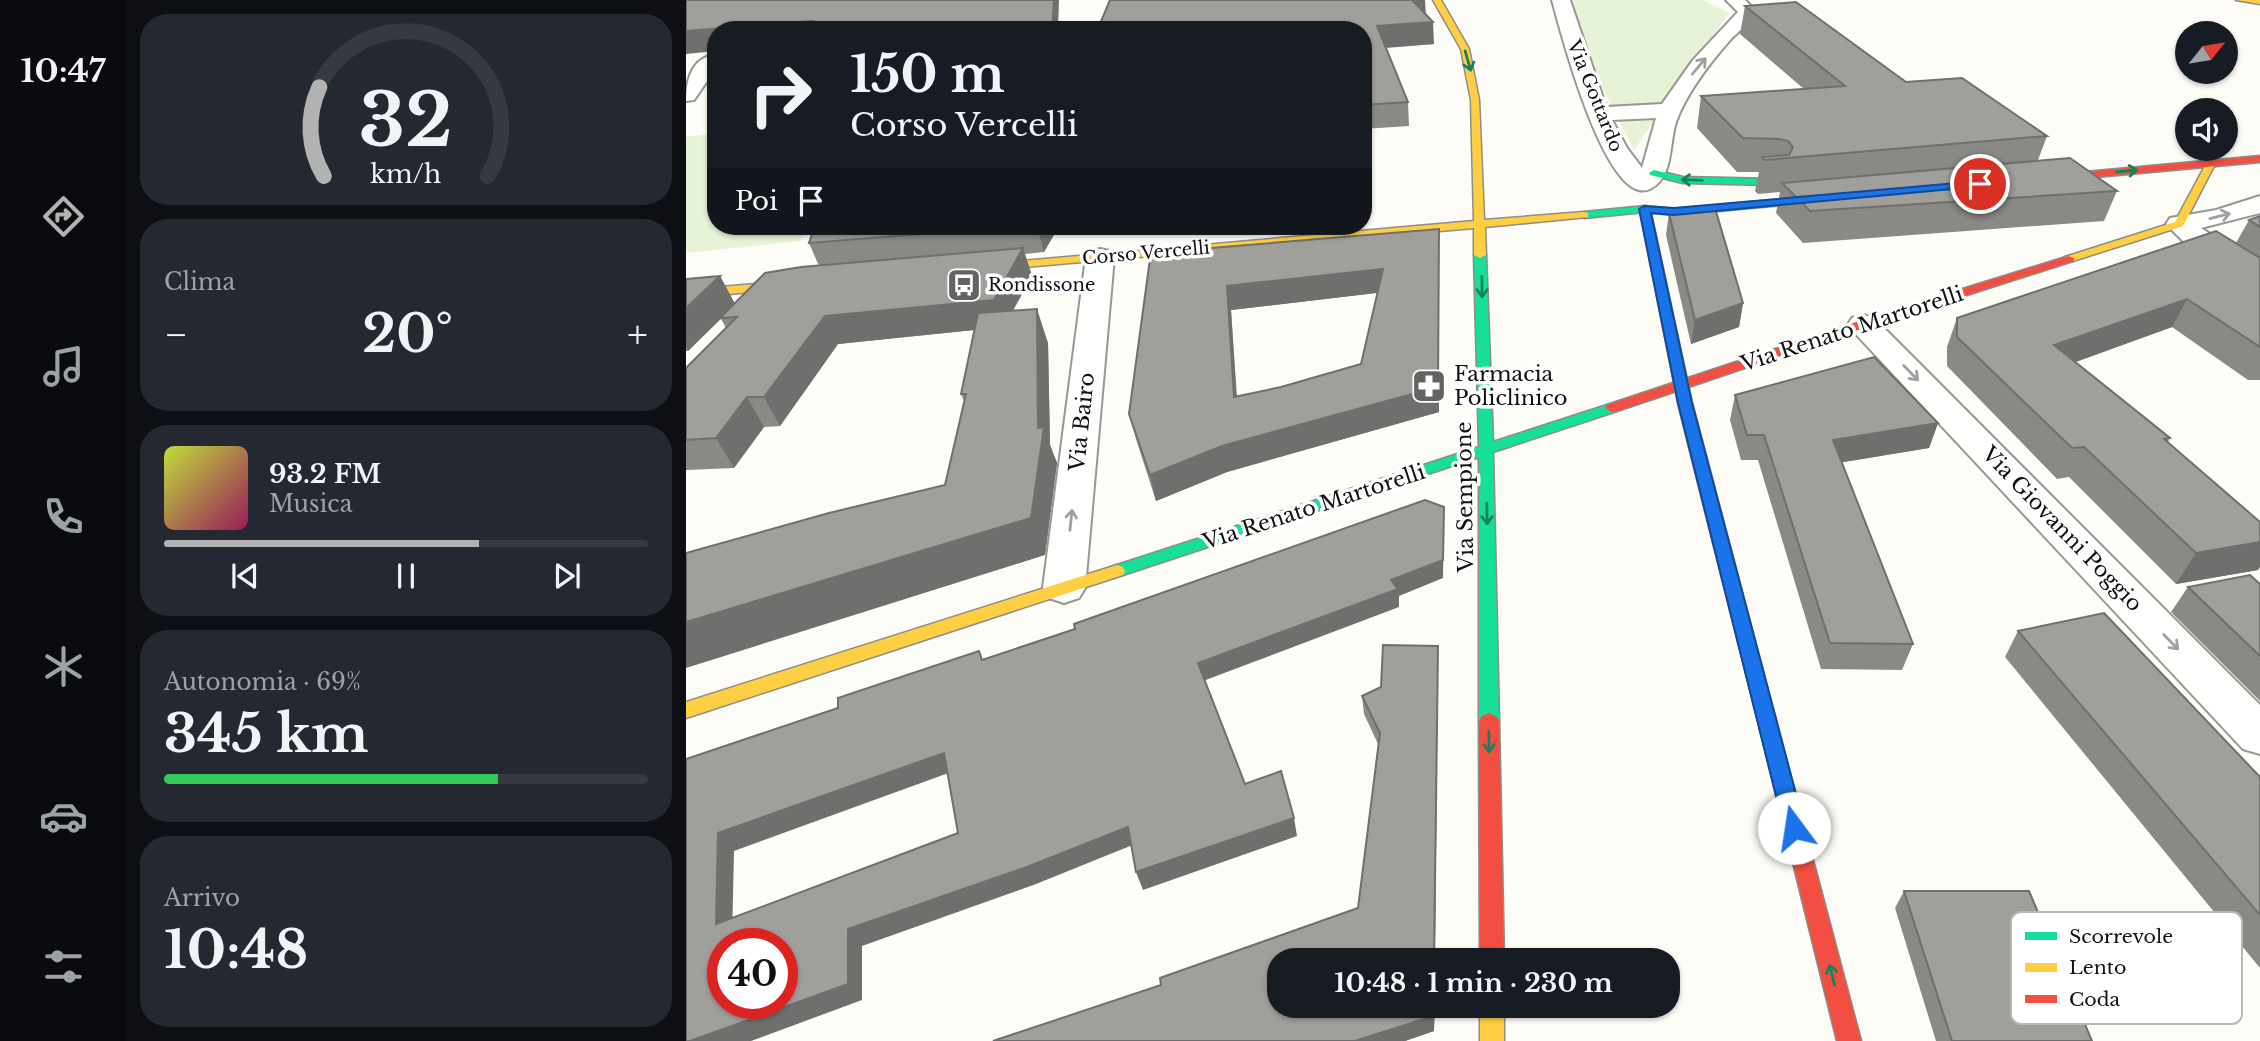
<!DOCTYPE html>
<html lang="it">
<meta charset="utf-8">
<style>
body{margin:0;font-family:"Libre Baskerville",serif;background:#242831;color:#f1f3f6;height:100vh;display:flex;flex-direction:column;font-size:26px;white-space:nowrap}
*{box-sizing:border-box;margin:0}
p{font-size:23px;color:#9ea1a6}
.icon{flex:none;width:38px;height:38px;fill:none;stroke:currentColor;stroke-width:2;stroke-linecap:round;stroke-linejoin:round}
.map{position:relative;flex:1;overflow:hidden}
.side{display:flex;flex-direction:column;gap:14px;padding:14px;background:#0d0f14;width:560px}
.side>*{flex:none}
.top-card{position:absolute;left:21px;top:21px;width:665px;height:214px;border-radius:28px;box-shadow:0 2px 5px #0004;background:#171b24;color:#f1f3f6;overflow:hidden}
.needle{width:46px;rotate:60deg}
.fabs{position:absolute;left:1489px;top:21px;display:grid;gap:14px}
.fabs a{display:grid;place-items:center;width:63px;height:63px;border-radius:50%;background:#171b24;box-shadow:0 2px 5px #0004;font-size:35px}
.speed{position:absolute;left:21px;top:928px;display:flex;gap:14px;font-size:35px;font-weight:700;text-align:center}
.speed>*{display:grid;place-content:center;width:91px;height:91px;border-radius:50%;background:#171b24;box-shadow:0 2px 5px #0004;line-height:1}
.speed .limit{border:10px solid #d22;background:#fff;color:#111}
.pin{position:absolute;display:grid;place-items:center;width:60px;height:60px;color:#fff;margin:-30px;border:4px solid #fff;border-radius:50%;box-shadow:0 2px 7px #0007}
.me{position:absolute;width:77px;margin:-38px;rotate:346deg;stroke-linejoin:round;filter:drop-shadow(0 0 5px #0008)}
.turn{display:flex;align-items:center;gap:24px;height:147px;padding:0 28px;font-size:32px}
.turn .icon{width:91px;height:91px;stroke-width:2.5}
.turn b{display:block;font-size:49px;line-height:60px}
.then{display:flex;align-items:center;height:66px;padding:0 28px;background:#0003;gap:14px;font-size:26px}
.big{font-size:52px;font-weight:700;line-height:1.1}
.side .card{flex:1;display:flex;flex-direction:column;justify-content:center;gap:10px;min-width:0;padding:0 24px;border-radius:28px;background:#242831}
.side .dial{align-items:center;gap:0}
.dial svg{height:182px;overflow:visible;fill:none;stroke:#363941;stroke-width:7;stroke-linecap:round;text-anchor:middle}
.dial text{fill:#f1f3f6;stroke:none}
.song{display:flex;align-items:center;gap:21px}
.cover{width:84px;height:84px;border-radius:10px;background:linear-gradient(135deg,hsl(70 70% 55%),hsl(330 70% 35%))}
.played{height:7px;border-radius:4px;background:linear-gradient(90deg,#b2b2b3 65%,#363941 65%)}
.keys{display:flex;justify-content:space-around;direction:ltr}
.heat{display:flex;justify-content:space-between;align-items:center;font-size:38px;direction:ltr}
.charge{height:10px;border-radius:5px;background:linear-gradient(90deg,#34c759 69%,#363941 0)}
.trip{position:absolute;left:581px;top:948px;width:413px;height:70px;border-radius:28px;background:#171b24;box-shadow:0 2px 5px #0004;font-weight:700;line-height:70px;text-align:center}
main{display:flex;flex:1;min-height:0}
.tabs{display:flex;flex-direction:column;width:126px;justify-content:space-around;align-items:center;background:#090b0e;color:#9ea1a6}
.tabs .icon{width:49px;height:49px}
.tabs .on{color:#b2b2b3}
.tabs b{font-size:32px;color:#f1f3f6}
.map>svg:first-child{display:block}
</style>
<main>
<nav class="tabs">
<b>10:47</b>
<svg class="icon on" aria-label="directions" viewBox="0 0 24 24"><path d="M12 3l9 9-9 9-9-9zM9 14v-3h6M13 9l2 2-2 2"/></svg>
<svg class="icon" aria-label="music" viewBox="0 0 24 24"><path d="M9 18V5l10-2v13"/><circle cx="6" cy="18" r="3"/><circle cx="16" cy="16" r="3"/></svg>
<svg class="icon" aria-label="phone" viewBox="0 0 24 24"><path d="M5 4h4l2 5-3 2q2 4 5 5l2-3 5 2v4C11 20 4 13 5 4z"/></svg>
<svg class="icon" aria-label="climate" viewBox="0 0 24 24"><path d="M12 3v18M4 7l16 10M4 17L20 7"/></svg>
<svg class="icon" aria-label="car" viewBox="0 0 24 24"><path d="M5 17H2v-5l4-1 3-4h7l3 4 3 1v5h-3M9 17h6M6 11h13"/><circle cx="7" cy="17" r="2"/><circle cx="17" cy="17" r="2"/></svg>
<svg class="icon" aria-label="filters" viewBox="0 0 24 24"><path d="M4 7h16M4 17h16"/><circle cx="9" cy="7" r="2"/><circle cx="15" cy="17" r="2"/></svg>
</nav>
<section class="side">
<div class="card dial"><svg viewBox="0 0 100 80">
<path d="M14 69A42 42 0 1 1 86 69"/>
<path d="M14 69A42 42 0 0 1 12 30" stroke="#b2b2b3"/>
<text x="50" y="56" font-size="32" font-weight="700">32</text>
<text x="50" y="72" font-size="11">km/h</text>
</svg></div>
<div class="card"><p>Clima</p>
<div class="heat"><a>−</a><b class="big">20°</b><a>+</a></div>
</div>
<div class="card">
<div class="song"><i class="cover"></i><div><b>93.2 FM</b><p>Musica</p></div></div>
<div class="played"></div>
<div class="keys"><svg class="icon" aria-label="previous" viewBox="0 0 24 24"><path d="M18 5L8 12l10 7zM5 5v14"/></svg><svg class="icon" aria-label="pause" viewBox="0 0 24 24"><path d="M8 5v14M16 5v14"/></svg><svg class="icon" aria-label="next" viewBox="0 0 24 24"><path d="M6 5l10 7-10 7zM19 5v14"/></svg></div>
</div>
<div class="card"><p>Autonomia · 69%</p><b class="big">345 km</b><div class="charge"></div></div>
<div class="card"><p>Arrivo</p><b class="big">10:48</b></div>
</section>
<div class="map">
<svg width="1574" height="1041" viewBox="0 0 1574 1041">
<rect width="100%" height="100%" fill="#fdfcf7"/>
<g fill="#e7f3d7">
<polygon points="886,0 1017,0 1043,13 948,150 902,59"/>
<polygon points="30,133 30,226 120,226 114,241 0,253 0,137"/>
</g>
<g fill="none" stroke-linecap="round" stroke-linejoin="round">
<g stroke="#979795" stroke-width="4">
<g id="street">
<path d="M866 0H884L920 107 976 104 1007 60 1052 12 1040 0H1059L1071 12C1064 22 1054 30 1045 39 1023 64 1001 92 990 122 983 142 988 178 964 189 920 209 874 29 866 0ZM970 118 956 168 941 148 926 120Z"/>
<path d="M24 56 30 57V68L8 100 0 101C0 84 4 61 24 56Z"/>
<polygon points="1574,196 1574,213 1515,228 1574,267 1574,289 1564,286 1501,245 1480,224 1484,218 1530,210"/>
<polygon points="414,249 424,251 428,257 399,588 393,598 378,603 363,598 357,588 400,257 404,251"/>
<polygon points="1177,315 1188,318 1574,705 1574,754 1557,749 1166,330 1162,324 1166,318"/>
</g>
</g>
<g stroke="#8e8d8b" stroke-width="3">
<g id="fast">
<polygon points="968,170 997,177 1086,179 1091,182 1086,185 997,183 964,175 963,173"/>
<polygon points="1145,195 1149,196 1149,200 988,215 959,212 898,218 893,215 898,212 959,206 988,209"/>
<polygon points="794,252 800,255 807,442 921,405 926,404 933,408 931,411 807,452 813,721 810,726 803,729 796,726 793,721 793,457 437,575 425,575 423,571 425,567 793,447 788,255"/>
</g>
</g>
<g stroke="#8e8d8b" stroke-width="3">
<g id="slow">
<polygon points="747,0 755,0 783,49 793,100 798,220 898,212 902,213 902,217 799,227 800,255 794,258 788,255 788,228 291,271 285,268 291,265 788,221 785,100 775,49"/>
<polygon points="1550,0 1574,0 1574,4"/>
<polygon points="1521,162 1529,164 1497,226 1387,261 1379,261 1379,257 1489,222"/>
<polygon points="959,206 964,209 1006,403 1089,717 1087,722 1080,725 1073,722 1071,717 992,403 954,209"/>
<polygon points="116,280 120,281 120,287 0,298 0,290"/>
<polygon points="431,565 437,567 439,571 437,575 0,718 0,702"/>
<rect x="794" y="1006" width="24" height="35"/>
</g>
</g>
<g stroke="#8e8d8b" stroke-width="3">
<g id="jam">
<polygon points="1574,156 1574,162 1355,182 1350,179 1355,176"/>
<polygon points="1383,256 1389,259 1387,261 1181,327 931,411 926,412 919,408 921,405 1173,321"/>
<polygon points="1080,709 1087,712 1089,717 1175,1041 1151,1041 1071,717 1073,712"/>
<polygon points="803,713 810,716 813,721 818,961 794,961 793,721 796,716"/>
</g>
</g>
<use href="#street" fill="#fffffe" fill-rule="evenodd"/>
<use href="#fast" fill="#16e098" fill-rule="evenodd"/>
<use href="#slow" fill="#ffcf43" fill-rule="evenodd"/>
<use href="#jam" fill="#f24e42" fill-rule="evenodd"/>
</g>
<g fill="#8a8986" fill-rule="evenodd">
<polygon points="1059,6 1220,82 1361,136 1352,160 1431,191 1418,221 1117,243 1090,213 1094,192 1072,194 1069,191 1073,172 1051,172 1011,128 1015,96 1118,89 1054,34"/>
<polygon points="740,14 748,44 700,48 722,102 723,126 677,129 677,30"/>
<polygon points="983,213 1057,303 1053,327 1005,344 980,235"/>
<polygon points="1574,216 1574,380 1562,380 1486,327 1390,362 1484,438 1482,442 1572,570 1490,584 1383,477 1371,479 1261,366 1261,347 1271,318 1550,243 1563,220"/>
<polygon points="129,226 373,226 358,252 339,254 346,276 327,311 362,343 364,445 371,463 359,555 259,485 278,401 275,394 288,330 152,344 94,426 78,427 48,468 0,470 0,368 40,328 35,319 2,351 0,351 0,279 34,276 49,304 133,266 123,243"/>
<path d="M753 252V412L541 472 470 501 450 439 443 414 464 259ZM691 293 675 364 595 387 551 397 545 310Z"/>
<polygon points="1049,395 1252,423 1243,448 1156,462 1227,644 1216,670 1135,669 1072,460 1055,460 1044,420"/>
<polygon points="1574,584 1574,701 1485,612 1502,587"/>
<polygon points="1332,631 1574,777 1574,968 1319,657"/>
<polygon points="752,664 748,1031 719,1041 307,1041 475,985 672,908 692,744 678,714 676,696"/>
<polygon points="1218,891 1406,1041 1250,1041 1209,908"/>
</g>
<g fill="#716f6d">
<polygon points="368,0 373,0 372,30 366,30"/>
<polygon points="724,0 739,0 740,17"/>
<polygon points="127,21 130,30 30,30 30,51 0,54 0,31"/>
<polygon points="747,22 748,44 693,48 691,26"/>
<polygon points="443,23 445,30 414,30 413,26"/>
<polygon points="351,226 373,226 358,252"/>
<polygon points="753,229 753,412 541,472 470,501 464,475 536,446 752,387"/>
<polygon points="337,248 346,276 317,327 152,344 94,426 78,397 139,316"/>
<polygon points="697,269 698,292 545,310 552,422 548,397 541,286"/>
<polygon points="34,276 49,304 2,351 0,347 0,308"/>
<polygon points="1501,299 1486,327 1356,374 1368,345"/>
<polygon points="1057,303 1053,327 1005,344 1009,320"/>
<polygon points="351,309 362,343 364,445 371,463 359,555 0,668 0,622 345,518 352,428"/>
<polygon points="61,397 78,427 48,468 30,438"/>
<polygon points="1252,423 1243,448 1140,465 1147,440"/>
<polygon points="758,507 757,578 713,596 713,607 517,681 512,663"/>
<polygon points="1574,542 1574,567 1572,570 1490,584 1510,553"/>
<polygon points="752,646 749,961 748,961"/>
<polygon points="258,753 268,771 48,851 46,940 30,924 32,833"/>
<polygon points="608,818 611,836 457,890 450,872"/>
<polygon points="442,827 449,844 350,884 176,946 176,1000 65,1041 4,1041 162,929"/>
<polygon points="747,1006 749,1006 748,1031 719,1041 669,1041"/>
</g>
<g fill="#a19f9c" stroke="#716f6d" stroke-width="2" fill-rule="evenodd">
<polygon points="0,0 368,0 366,30 122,30 127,21 0,31"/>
<polygon points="424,0 726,0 747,22 691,26 722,102 677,105 677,30 445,30 443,23 413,26"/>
<polygon points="1110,2 1220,82 1276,78 1361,136 1078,160 1076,157 1103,155 1107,147 1102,141 1093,139 1057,138 1015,96 1159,86 1059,6"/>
<polygon points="1384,158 1431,191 1124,211 1096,183"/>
<polygon points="1029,208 1057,303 1009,320 983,213"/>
<polygon points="1574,216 1574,227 1563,220"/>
<polygon points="129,226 336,226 123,243"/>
<path d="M753 229 752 387 536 446 464 475 443 414 464 259 477 252ZM697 269 675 364 595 387 548 397 541 286Z"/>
<polygon points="1530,231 1574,258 1574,347 1501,299 1368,345 1484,438 1478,439 1574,522 1574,542 1510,553 1398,447 1386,448 1271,337 1271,318"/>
<polygon points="337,248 308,300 139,316 78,397 61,397 30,438 0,440 0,368 51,317 34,318 79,273 115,267"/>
<polygon points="34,276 0,308 0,279"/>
<polygon points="351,309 352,428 358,427 345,518 0,622 0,553 143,513 259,485 280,394 275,394 292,313"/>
<polygon points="1188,357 1252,423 1147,440 1227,644 1144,643 1078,435 1061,435 1049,395"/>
<path d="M739 500 758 507 757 560 705 580 712 589 512 663 559 784 595 771 608 818 450 872 442 827 341 867 162 929V984L4 1041H0V759L152 708V698L293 651 296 660 389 629 388 624ZM258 753 272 833 30 924 32 833ZM37 943H96V1003H37Z"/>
<polygon points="1564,575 1574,584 1574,656 1502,587"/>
<polygon points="1418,613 1574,777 1574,915 1332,631"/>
<polygon points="697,645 752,646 748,961 593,961 593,1006 747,1006 747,1016 669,1041 307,1041 475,985 474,978 672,908 694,733 676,696 695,687"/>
<polygon points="1218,891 1343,891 1406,1041 1266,1041"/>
</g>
<defs><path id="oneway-shaft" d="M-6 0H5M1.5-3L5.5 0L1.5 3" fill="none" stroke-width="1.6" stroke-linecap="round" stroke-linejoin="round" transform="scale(1.75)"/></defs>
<g stroke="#14835b">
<use href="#oneway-shaft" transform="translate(782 61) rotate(74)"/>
<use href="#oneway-shaft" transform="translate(1441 171) rotate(-5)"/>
<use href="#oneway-shaft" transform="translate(1006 180) rotate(-178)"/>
<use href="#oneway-shaft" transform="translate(796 287) rotate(89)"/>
<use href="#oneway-shaft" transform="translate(801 514) rotate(89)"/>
<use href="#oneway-shaft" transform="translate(803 742) rotate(89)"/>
<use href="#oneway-shaft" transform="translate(1146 975) rotate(-104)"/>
</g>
<g stroke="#a0a09f">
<use href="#oneway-shaft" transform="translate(1013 66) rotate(-50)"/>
<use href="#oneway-shaft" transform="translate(1534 216) rotate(-14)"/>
<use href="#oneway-shaft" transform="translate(1225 373) rotate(46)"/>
<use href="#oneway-shaft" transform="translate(385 520) rotate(-84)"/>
<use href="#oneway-shaft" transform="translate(1485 642) rotate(46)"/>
</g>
<polygon fill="#1a73e8" stroke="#114b97" stroke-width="2" points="1294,181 1298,182 1298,186 988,215 965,213 1006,403 1119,828 1116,835 1108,838 1101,835 1098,828 992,403 953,209 958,206 988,208"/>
<defs>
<g id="bus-square" transform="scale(1.75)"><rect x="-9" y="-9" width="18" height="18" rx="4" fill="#646362" stroke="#fff"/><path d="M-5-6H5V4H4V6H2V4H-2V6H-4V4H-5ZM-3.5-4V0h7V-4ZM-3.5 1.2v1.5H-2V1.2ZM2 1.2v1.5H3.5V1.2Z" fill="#fff"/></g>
<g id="pharmacy-square" transform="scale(1.75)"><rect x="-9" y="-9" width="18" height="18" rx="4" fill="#646362" stroke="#fff"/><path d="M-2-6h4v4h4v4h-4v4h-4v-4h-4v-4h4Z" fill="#fff"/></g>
</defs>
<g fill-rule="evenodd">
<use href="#bus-square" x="278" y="285"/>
<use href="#pharmacy-square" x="743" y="386"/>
</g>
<g text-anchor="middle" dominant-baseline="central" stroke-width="7" stroke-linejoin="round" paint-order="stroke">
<g font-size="18" fill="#111" stroke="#fff">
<text transform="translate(909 96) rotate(68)">Via Gottardo</text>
<text transform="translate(460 253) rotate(-5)">Corso Vercelli</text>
</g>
<g font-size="18" fill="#111" stroke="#fff" text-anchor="start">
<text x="302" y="285">Rondissone</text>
</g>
<g font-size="21" fill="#111" stroke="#fff">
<text transform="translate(1166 329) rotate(-18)">Via Renato Martorelli</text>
<text transform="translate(396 422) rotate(-84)">Via Bairo</text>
<text transform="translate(779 497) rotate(-91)">Via Sempione</text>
<text transform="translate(628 507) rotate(-18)">Via Renato Martorelli</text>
<text transform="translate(1376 529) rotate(46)">Via Giovanni Poggio</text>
</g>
<g font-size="21" fill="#111" stroke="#fff" text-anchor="start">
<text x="768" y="374">Farmacia<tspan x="768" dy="24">Policlinico</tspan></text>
</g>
</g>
<rect x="1325" y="912" width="231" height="112" rx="10" fill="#fff" stroke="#b8b8b8" stroke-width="2"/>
<rect x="1339" y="932" width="32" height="8" fill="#16e098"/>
<rect x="1339" y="963" width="32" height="9" fill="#ffcf43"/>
<rect x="1339" y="995" width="32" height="8" fill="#f24e42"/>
<g font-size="19" fill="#111">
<text x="1383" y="943">Scorrevole</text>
<text x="1383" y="974">Lento</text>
<text x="1383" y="1006">Coda</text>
</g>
</svg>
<div class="fabs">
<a><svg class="needle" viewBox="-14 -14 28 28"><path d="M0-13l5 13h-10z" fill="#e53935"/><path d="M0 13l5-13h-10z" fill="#9ea1a6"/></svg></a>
<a><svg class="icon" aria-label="sound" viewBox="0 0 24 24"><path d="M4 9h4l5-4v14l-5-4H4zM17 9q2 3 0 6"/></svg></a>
</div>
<div class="speed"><div class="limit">40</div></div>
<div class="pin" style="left:1294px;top:184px;background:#d93025"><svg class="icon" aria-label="arrive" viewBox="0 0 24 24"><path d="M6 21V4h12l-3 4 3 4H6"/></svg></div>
<svg class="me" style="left:1108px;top:828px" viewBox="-20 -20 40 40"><circle r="19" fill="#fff"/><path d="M0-13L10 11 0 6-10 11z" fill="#1a73e8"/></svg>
<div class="trip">10:48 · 1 min · 230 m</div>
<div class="top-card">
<div class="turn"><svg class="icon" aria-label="right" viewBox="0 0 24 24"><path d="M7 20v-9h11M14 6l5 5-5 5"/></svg><div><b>150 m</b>Corso Vercelli</div></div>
<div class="then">Poi<svg class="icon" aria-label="arrive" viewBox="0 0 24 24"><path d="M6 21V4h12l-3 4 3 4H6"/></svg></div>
</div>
</div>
</main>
